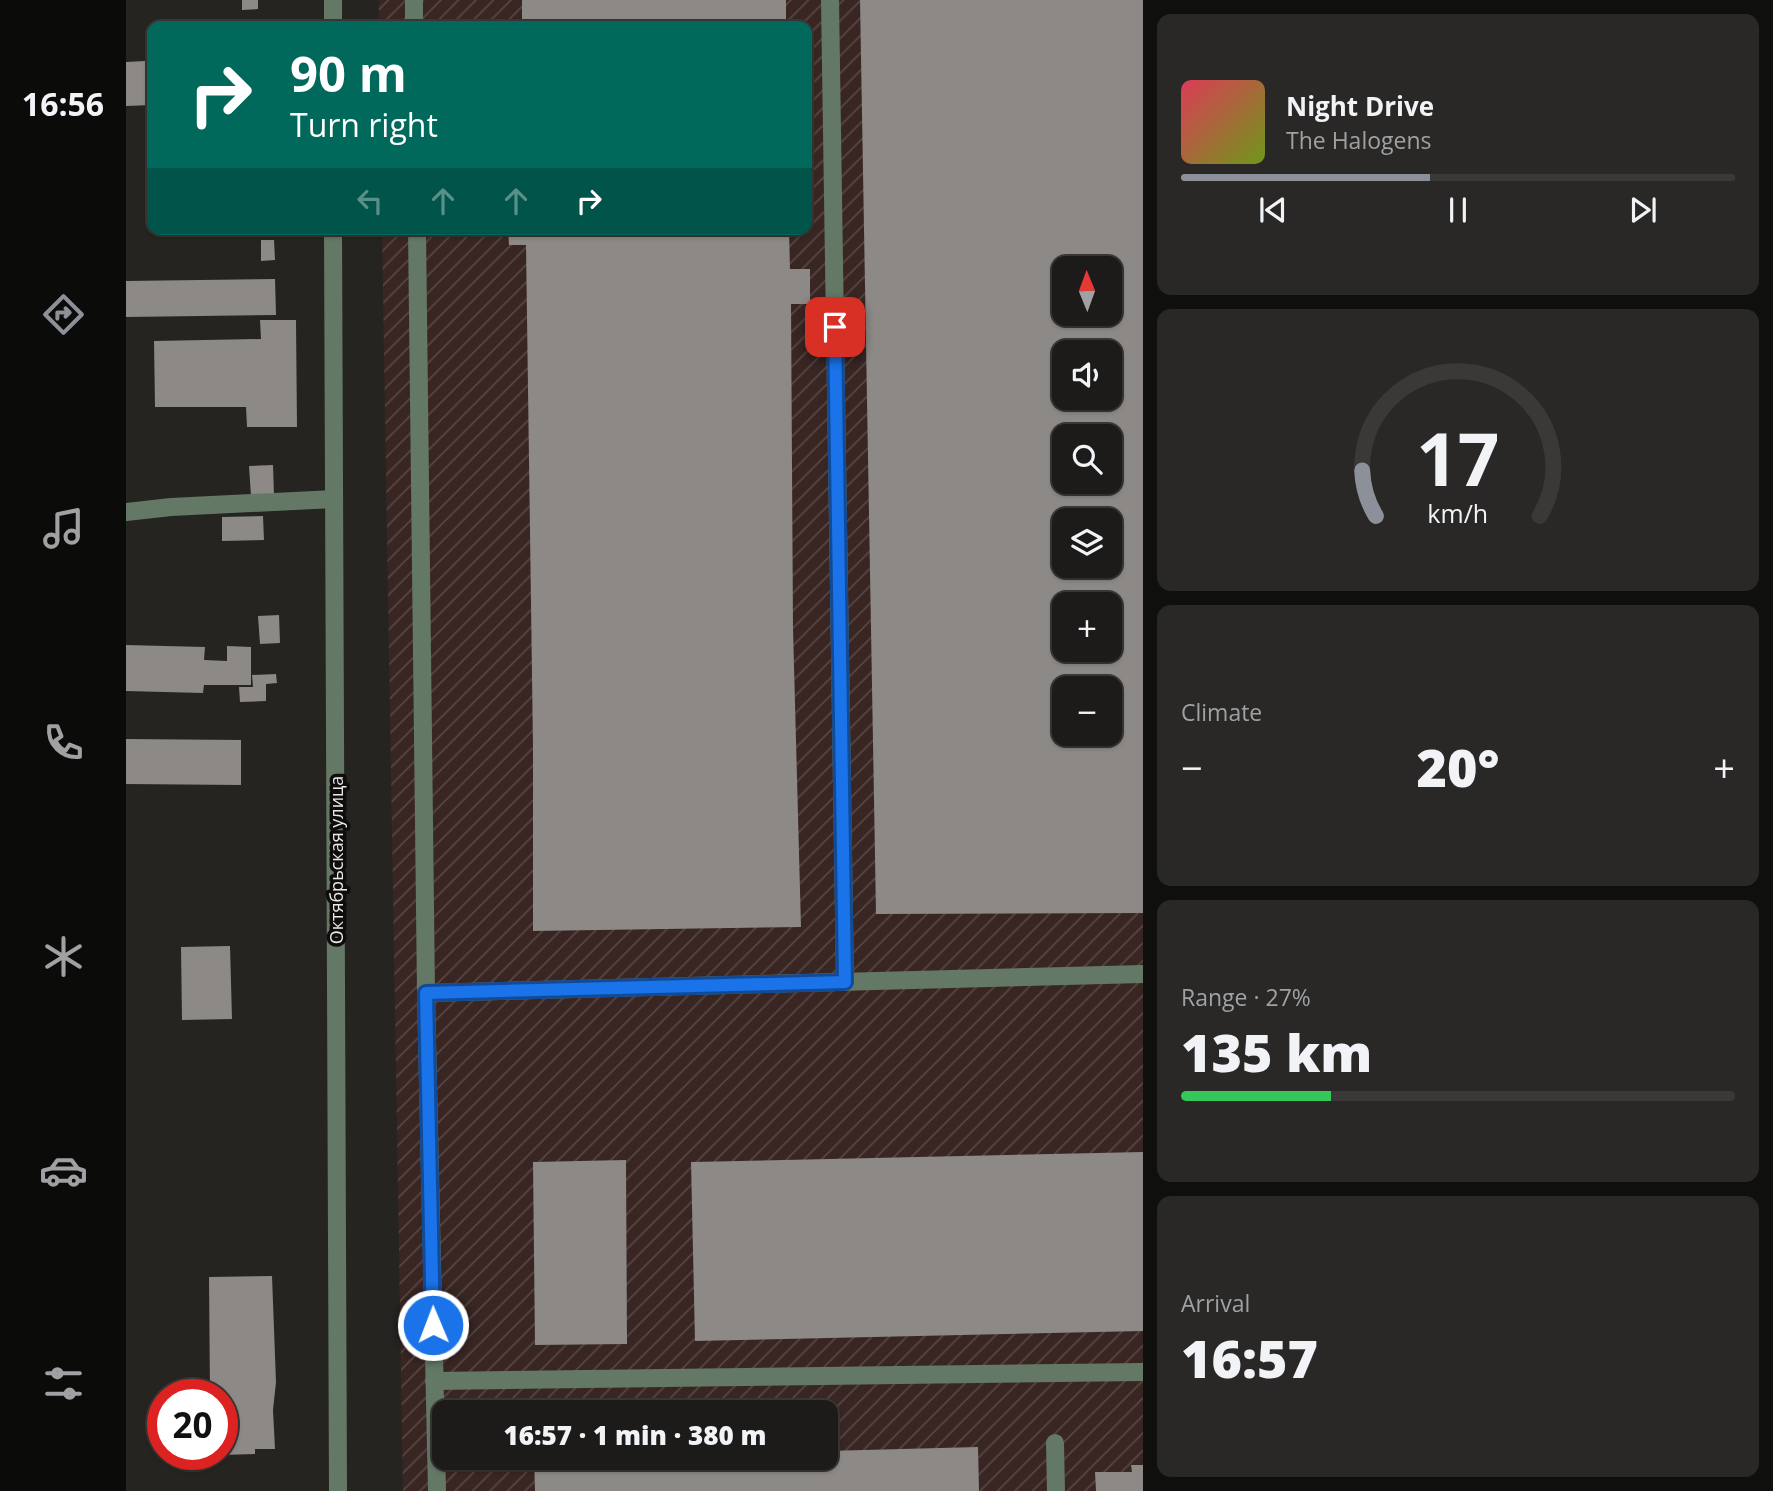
<!DOCTYPE html>
<meta charset="utf-8">
<style>
body{margin:0;font-family:"Open Sans",sans-serif;background:#292826;color:#f1f3f6;height:100vh;display:flex;flex-direction:column;font-size:26px;white-space:nowrap}
*{box-sizing:border-box;margin:0}
p{font-size:23px;color:#a0a1a2}
.icon{flex:none;width:38px;height:38px;fill:none;stroke:currentColor;stroke-width:2;stroke-linecap:round;stroke-linejoin:round}
.map{position:relative;flex:1;overflow:hidden}
.sheet{display:flex;flex-direction:column;gap:14px;padding:14px;background:#0f0f0e;width:630px}
.sheet>*{flex:none}
.guide{position:absolute;left:21px;top:21px;width:665px;height:214px;border-radius:14px;box-shadow:0 2px 5px #0004,0 0 0 2px #3a3938;background:#00695c;color:#fff;overflow:hidden}
.needle{width:46px;rotate:359deg}
.tools{position:absolute;left:926px;top:256px;display:grid;gap:14px}
.tools a{display:grid;place-items:center;width:70px;height:70px;border-radius:14px;background:#1c1b19;box-shadow:0 2px 5px #0004,0 0 0 2px #3a3938;font-size:35px}
.speed{position:absolute;left:21px;top:1379px;display:flex;gap:14px;font-size:35px;font-weight:700;text-align:center}
.speed>*{display:grid;place-content:center;width:91px;height:91px;border-radius:50%;background:#1c1b19;box-shadow:0 2px 5px #0004,0 0 0 2px #3a3938;line-height:1}
.speed .limit{border:10px solid #d22;background:#fff;color:#111}
.pin{position:absolute;display:grid;place-items:center;width:60px;height:60px;color:#fff;margin:-30px;border-radius:14px;box-shadow:0 4px 10px #0006}
.me{position:absolute;width:77px;margin:-38px;rotate:359deg;stroke-linejoin:round;filter:drop-shadow(0 0 5px #0008)}
.turn{display:flex;align-items:center;gap:24px;height:147px;padding:0 28px;font-size:32px}
.turn .icon{width:91px;height:91px;stroke-width:2.5}
.turn b{display:block;font-size:49px;line-height:60px}
.lanes{display:flex;align-items:center;height:66px;padding:0 28px;background:#0003;justify-content:center;gap:35px;direction:ltr}
.lanes .off{opacity:.35}
.big{font-size:52px;font-weight:800;line-height:1.1}
.sheet .widget{flex:1;display:flex;flex-direction:column;justify-content:center;gap:10px;min-width:0;padding:0 24px;border-radius:14px;background:#292826}
.sheet .dial{align-items:center;gap:0}
.dial svg{height:182px;overflow:visible;fill:none;stroke:#3a3938;stroke-width:7;stroke-linecap:round;text-anchor:middle}
.dial text{fill:#f1f3f6;stroke:none}
.song{display:flex;align-items:center;gap:21px}
.cover{width:84px;height:84px;border-radius:10px;background:linear-gradient(135deg,hsl(350 70% 55%),hsl(80 70% 35%))}
.played{height:7px;border-radius:4px;background:linear-gradient(90deg,#8c9099 45%,#3a3938 45%)}
.keys{display:flex;justify-content:space-around;direction:ltr}
.heat{display:flex;justify-content:space-between;align-items:center;font-size:38px;direction:ltr}
.charge{height:10px;border-radius:5px;background:linear-gradient(90deg,#34c759 27%,#3a3938 0)}
.trip{position:absolute;left:306px;top:1400px;width:406px;height:70px;border-radius:14px;background:#1c1b19;box-shadow:0 2px 5px #0004,0 0 0 2px #3a3938;font-weight:800;line-height:70px;text-align:center}
main{display:flex;flex:1;min-height:0}
.dock{display:flex;flex-direction:column;width:126px;justify-content:space-around;align-items:center;background:#0b0b0a;color:#a0a1a2}
.dock .icon{width:49px;height:49px}
.dock .selected{color:#8c9099}
.dock b{font-size:32px;color:#f1f3f6}
.map>svg:first-child{display:block}
</style>
<main>
<nav class="dock">
<b>16:56</b>
<svg class="icon selected" aria-label="directions" viewBox="0 0 24 24"><path d="M12 3l9 9-9 9-9-9zM9 14v-3h6M13 9l2 2-2 2"/></svg>
<svg class="icon" aria-label="music" viewBox="0 0 24 24"><path d="M9 18V5l10-2v13"/><circle cx="6" cy="18" r="3"/><circle cx="16" cy="16" r="3"/></svg>
<svg class="icon" aria-label="phone" viewBox="0 0 24 24"><path d="M5 4h4l2 5-3 2q2 4 5 5l2-3 5 2v4C11 20 4 13 5 4z"/></svg>
<svg class="icon" aria-label="climate" viewBox="0 0 24 24"><path d="M12 3v18M4 7l16 10M4 17L20 7"/></svg>
<svg class="icon" aria-label="car" viewBox="0 0 24 24"><path d="M5 17H2v-5l4-1 3-4h7l3 4 3 1v5h-3M9 17h6M6 11h13"/><circle cx="7" cy="17" r="2"/><circle cx="17" cy="17" r="2"/></svg>
<svg class="icon" aria-label="filters" viewBox="0 0 24 24"><path d="M4 7h16M4 17h16"/><circle cx="9" cy="7" r="2"/><circle cx="15" cy="17" r="2"/></svg>
</nav>
<div class="map">
<svg width="1017" height="1491" viewBox="0 0 1017 1491">
<defs>
<pattern id="industrial-furrows" width="10" height="10" patternUnits="userSpaceOnUse" patternTransform="scale(1.75)"><rect width="10" height="10" fill="#392623"/><path d="M-1 1l2-2M0 10L10 0M9 11l2-2" fill="none" stroke="#564643"/></pattern>
</defs>
<rect width="100%" height="100%" fill="#262421"/>
<path fill="url(#industrial-furrows)" fill-rule="evenodd" d="M253 0H1017V1491H277L256 229H681V26H253ZM938 268H984V313H938ZM938 352H984V397H938ZM938 436H984V481H938ZM938 520H984V565H938ZM938 604H984V649H938ZM938 688H984V733H938ZM318 1412H700V1458H318Z"/>
<g fill="#8c8986" fill-rule="evenodd">
<polygon points="116,0 132,0 132,9 116,10"/>
<rect x="396" y="0" width="264" height="26"/>
<path d="M734 0H1017V913L750 914ZM938 268H984V313H938ZM938 352H984V397H938ZM938 436H984V481H938ZM938 520H984V565H938ZM938 604H984V649H938ZM938 688H984V733H938Z"/>
<polygon points="19,56 26,56 26,105 0,106 0,62 19,61"/>
<polygon points="382,229 663,229 664,269 684,269 684,304 665,304 667,628 675,927 407,931 407,747 400,245 383,245"/>
<polygon points="135,240 148,240 149,260 135,261"/>
<polygon points="149,279 150,315 0,317 0,281"/>
<polygon points="134,320 170,320 171,427 121,427 120,407 29,407 28,341 135,339"/>
<polygon points="147,465 148,495 125,496 123,466"/>
<polygon points="137,516 138,540 96,541 96,517"/>
<polygon points="153,615 154,643 134,644 132,616"/>
<polygon points="0,645 79,647 78,660 101,661 101,646 125,647 125,685 78,685 77,693 0,691"/>
<polygon points="150,674 151,683 140,684 140,701 114,702 113,687 127,687 126,675"/>
<polygon points="0,739 115,740 115,785 0,784"/>
<polygon points="104,946 106,1019 56,1020 55,947"/>
<polygon points="1017,1152 1017,1331 569,1341 565,1162"/>
<polygon points="500,1160 501,1344 409,1345 407,1162"/>
<polygon points="146,1276 150,1382 147,1410 149,1449 129,1449 129,1454 96,1455 96,1395 84,1395 83,1277"/>
<polygon points="852,1447 853,1491 409,1491 408,1458 700,1458 700,1451"/>
<polygon points="1005,1465 1017,1465 1017,1491 970,1491 969,1472 1006,1472"/>
</g>
<g fill="none" stroke-linecap="round" stroke-linejoin="round">
<g stroke="#647866" stroke-width="18">
<polyline points="207,0 207,26"/>
<polyline points="288,0 288,26"/>
<polyline points="704,0 719,982"/>
<polyline points="207,229 212,1491"/>
<polyline points="291,229 300,993"/>
<polyline points="0,512 45,507 208,499"/>
<polyline points="308,1381 1017,1372"/>
<polyline points="929,1443 930,1491"/>
<polyline points="311,1491 300,993 1017,974"/>
</g>
</g>
<g fill="none" stroke-linecap="round" stroke-linejoin="round">
<g stroke="#114b97" stroke-width="18">
<polyline id="route" points="307,1325 300,993 719,982 709,327"/>
</g>
<use href="#route" stroke="#1a73e8" stroke-width="12"/>
</g>
<g text-anchor="middle" dominant-baseline="central" stroke-width="7" stroke-linejoin="round" paint-order="stroke">
<g font-size="18" fill="#e9e8e6" stroke="#0e0d0c">
<text transform="translate(210 860) rotate(-90)">Октябрьская улица</text>
</g>
</g>
</svg>
<div class="tools">
<a><svg class="needle" viewBox="-14 -14 28 28"><path d="M0-13l5 13h-10z" fill="#e53935"/><path d="M0 13l5-13h-10z" fill="#a0a1a2"/></svg></a>
<a><svg class="icon" aria-label="sound" viewBox="0 0 24 24"><path d="M4 9h4l5-4v14l-5-4H4zM17 9q2 3 0 6"/></svg></a>
<a><svg class="icon" aria-label="search" viewBox="0 0 24 24"><circle cx="10" cy="10" r="6"/><path d="M15 15l6 6"/></svg></a>
<a><svg class="icon" aria-label="layers" viewBox="0 0 24 24"><path d="M12 4l9 5-9 5-9-5zM3 14l9 5 9-5"/></svg></a>
<a>+</a>
<a>−</a>
</div>
<div class="speed"><div class="limit">20</div></div>
<div class="pin" style="left:709px;top:327px;background:#d93025"><svg class="icon" aria-label="arrive" viewBox="0 0 24 24"><path d="M6 21V4h12l-3 4 3 4H6"/></svg></div>
<svg class="me" style="left:307px;top:1325px" viewBox="-20 -20 40 40"><circle r="17" fill="#1a73e8" stroke="#fff" stroke-width="3"/><path d="M0-11L8 9 0 5-8 9z" fill="#fff"/></svg>
<div class="trip">16:57 · 1 min · 380 m</div>
<div class="guide">
<div class="turn"><svg class="icon" aria-label="right" viewBox="0 0 24 24"><path d="M7 20v-9h11M14 6l5 5-5 5"/></svg><div><b>90 m</b>Turn right</div></div>
<div class="lanes"><svg class="icon off" aria-label="left" viewBox="0 0 24 24"><path d="M17 20v-9H6M10 6l-5 5 5 5"/></svg><svg class="icon off" aria-label="ahead" viewBox="0 0 24 24"><path d="M12 20V5M6 11l6-6 6 6"/></svg><svg class="icon off" aria-label="ahead" viewBox="0 0 24 24"><path d="M12 20V5M6 11l6-6 6 6"/></svg><svg class="icon" aria-label="right" viewBox="0 0 24 24"><path d="M7 20v-9h11M14 6l5 5-5 5"/></svg></div>
</div>
</div>
<section class="sheet">
<div class="widget">
<div class="song"><i class="cover"></i><div><b>Night Drive</b><p>The Halogens</p></div></div>
<div class="played"></div>
<div class="keys"><svg class="icon" aria-label="previous" viewBox="0 0 24 24"><path d="M18 5L8 12l10 7zM5 5v14"/></svg><svg class="icon" aria-label="pause" viewBox="0 0 24 24"><path d="M8 5v14M16 5v14"/></svg><svg class="icon" aria-label="next" viewBox="0 0 24 24"><path d="M6 5l10 7-10 7zM19 5v14"/></svg></div>
</div>
<div class="widget dial"><svg viewBox="0 0 100 80">
<path d="M14 69A42 42 0 1 1 86 69"/>
<path d="M14 69A42 42 0 0 1 8 49" stroke="#8c9099"/>
<text x="50" y="56" font-size="32" font-weight="700">17</text>
<text x="50" y="72" font-size="11">km/h</text>
</svg></div>
<div class="widget"><p>Climate</p>
<div class="heat"><a>−</a><b class="big">20°</b><a>+</a></div>
</div>
<div class="widget"><p>Range · 27%</p><b class="big">135 km</b><div class="charge"></div></div>
<div class="widget"><p>Arrival</p><b class="big">16:57</b></div>
</section>
</main>
